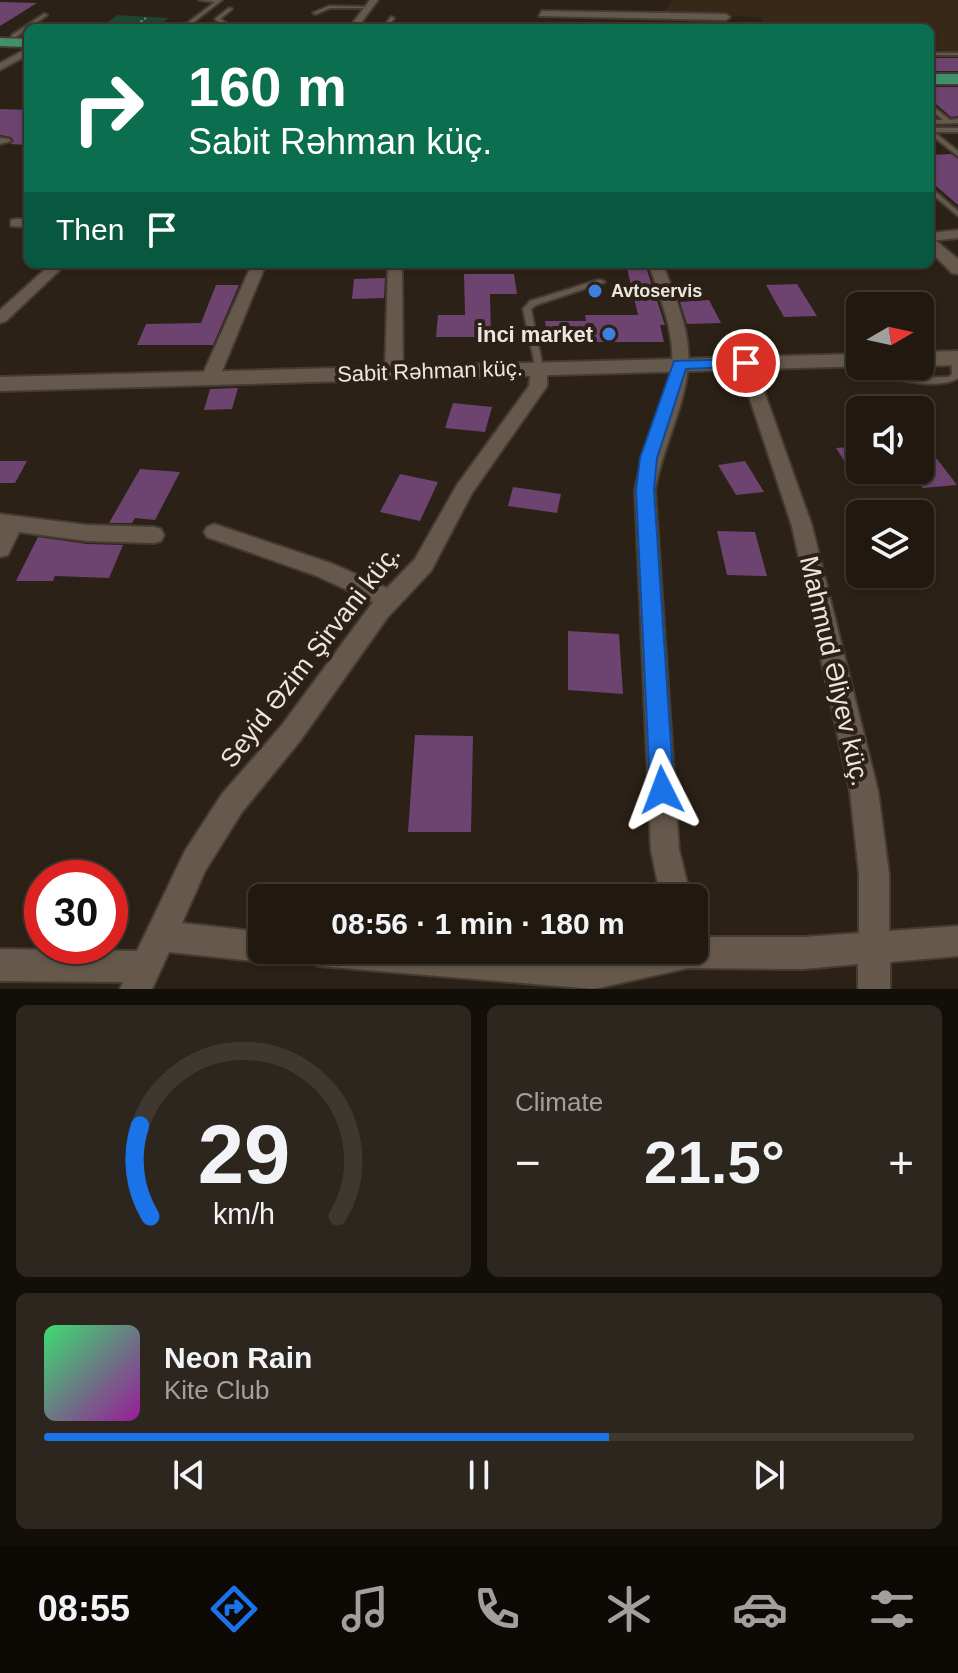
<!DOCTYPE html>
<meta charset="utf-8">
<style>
body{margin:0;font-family:Arial,sans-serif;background:#2d261e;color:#f1f3f6;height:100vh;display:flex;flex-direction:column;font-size:30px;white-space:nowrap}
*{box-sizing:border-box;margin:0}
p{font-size:26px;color:#a2a09f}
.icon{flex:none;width:44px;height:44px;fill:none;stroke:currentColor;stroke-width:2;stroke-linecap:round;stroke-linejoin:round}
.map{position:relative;height:989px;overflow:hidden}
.side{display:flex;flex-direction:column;gap:16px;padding:16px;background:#120e09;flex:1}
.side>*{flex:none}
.banner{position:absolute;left:24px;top:24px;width:910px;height:244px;border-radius:12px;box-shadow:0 2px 6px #0004,0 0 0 2px #3e3830;background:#0b6e4f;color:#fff;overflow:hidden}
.needle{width:52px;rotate:81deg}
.controls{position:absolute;left:846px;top:292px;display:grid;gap:16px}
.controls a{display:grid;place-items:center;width:88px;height:88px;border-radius:12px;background:#211910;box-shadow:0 2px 6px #0004,0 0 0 2px #3e3830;font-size:40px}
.speed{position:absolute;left:24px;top:860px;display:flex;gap:16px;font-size:40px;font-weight:700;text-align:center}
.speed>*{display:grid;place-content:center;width:104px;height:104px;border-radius:50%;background:#211910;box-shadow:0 2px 6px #0004,0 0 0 2px #3e3830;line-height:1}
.speed .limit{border:12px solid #d22;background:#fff;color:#111}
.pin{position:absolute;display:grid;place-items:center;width:68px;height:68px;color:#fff;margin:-34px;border:4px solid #fff;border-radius:50%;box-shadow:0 2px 8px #0007}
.me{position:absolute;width:88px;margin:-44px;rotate:357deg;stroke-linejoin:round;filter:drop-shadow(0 0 6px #0008)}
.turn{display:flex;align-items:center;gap:28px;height:168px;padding:0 32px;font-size:36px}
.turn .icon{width:104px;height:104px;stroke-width:2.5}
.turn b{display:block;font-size:56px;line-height:68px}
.then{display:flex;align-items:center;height:76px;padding:0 32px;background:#0003;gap:16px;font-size:30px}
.big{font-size:60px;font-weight:700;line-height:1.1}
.side .widget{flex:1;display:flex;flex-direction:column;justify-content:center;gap:12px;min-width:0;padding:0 28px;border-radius:12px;background:#2d261e}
.side .dial{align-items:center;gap:0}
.dial svg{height:208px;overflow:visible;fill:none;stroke:#3e3830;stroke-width:7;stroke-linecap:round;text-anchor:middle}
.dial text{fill:#f1f3f6;stroke:none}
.song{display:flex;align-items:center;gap:24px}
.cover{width:96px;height:96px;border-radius:12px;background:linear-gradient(135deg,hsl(140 70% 55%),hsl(300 70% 35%))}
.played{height:8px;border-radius:4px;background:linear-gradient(90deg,#1a73e8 65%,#3e3830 65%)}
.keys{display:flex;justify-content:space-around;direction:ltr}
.heat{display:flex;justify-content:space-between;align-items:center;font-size:44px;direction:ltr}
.side .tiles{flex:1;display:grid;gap:16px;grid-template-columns:1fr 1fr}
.widget:last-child{grid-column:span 2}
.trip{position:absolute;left:248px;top:884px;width:460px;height:80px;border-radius:12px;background:#211910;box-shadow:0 2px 6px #0004,0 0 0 2px #3e3830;font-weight:700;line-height:80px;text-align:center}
.dock{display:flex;height:128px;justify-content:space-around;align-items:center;background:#0d0a06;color:#a2a09f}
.dock .icon{width:56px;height:56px}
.dock .active{color:#1a73e8}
.dock b{font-size:36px;color:#f1f3f6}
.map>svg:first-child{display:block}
</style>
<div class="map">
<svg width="958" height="989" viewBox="0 0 958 989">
<rect width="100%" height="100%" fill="#2c2116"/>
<polygon fill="#382818" points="673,0 958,0 958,51 930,50 930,28 768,28 759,17 662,14"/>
<polygon fill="#1e4530" points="118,15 169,18 156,28 99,28"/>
<g fill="#6d4370">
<polygon points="0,2 37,3 0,26"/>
<rect x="930" y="58" width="28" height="13"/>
<polygon points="930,87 958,87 958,116 951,117 930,99"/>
<polygon points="0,109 28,110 28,145 10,144 14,141 11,137 0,135"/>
<polygon points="951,154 958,159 958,205 930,181 930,155"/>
<polygon points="626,264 645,264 665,325 660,325 664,342 547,342 545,321 586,321 585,315 638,315"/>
<polygon points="464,274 514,274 517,294 490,294 491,337 436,337 438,315 465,315"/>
<polygon points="385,278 384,298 352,299 354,279"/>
<polygon points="797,284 817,316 784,317 766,285"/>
<polygon points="216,285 239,285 213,345 137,345 146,324 201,323"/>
<polygon points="709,300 721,323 687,324 680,302"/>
<polygon points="238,388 232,409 204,410 210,389"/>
<polygon points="453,403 492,407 485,432 445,428"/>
<polygon points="860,446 860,486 836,448"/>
<polygon points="937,459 957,485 923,488 910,470 920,470 920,460"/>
<polygon points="0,461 27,461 15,483 0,483"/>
<polygon points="745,461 764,492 736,495 718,465"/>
<polygon points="140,469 180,472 155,520 135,518 132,523 109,523"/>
<polygon points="400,474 438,482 420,521 380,512"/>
<polygon points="513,487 561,494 557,513 508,506"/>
<polygon points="717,531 755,532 767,576 727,575"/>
<polygon points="38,537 87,544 123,545 109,578 55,576 53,581 16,581"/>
<polygon points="568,631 619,634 623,694 568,690"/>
<polygon points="415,735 473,736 471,832 408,832"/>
</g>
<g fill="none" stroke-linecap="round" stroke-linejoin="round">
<g stroke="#443b32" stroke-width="4">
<g id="service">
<polygon points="199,0 222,0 186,28 181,28 215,2"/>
<polygon points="329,6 368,7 370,8 330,8 316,14 313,13"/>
<polygon points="229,8 232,9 220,19 234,28 229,28 215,19"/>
<polygon points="44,14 47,15 16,37 12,37 12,35"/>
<polygon points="391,17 394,18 387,28 383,28"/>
<rect x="930" y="53" width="28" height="2"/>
<polygon points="930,104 950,120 958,119 958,123 930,124 930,120 943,120 930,109"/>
<polygon points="930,128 958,128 958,132 934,132 958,151 958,156 930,134"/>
<polygon points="930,187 958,211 958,216 930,192"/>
<polygon points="598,280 601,280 605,282 536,305 531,309 543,368 539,371 536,370 523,309 530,301"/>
<path d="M955 355 958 356V378C937 391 887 380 868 366 880 366 889 372 901 375 916 379 933 377 949 377L952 374 951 358Z"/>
</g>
</g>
<g stroke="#443b32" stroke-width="4">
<g id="minor">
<polygon points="370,0 378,0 357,28 349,28"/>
<polygon points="542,11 726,14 730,17 726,20 539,16"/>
<polygon points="28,48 28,55 0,70 0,63"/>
<polygon points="0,138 9,139 11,141 0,144"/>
<polygon points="16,219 28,219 28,227 11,226 11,220"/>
<polygon points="958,230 958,238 930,241 930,233"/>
<polygon points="51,264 66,264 6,321 0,323 0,310"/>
<polygon points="252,264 266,264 220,376 211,381 205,380 202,376"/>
<polygon points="388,264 402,264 403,373 394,378 385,373"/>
<path d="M649 264H663C674 296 691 330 688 365 685 408 662 448 655 490L679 850 691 898H661L651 850 635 490C643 448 667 409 672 366 675 331 659 296 649 264Z"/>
<polygon points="746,358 754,363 812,526 878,791 889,874 889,931 958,926 958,956 890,962 890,989 858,989 858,964 804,969 688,968 594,989 319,966 308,961 303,950 496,950 590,958 627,950 694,950 694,937 804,937 859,933 859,874 850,791 792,526 738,363"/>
<polygon points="539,363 547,368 547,386 472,493 431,571 387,618 300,741 242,812 205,871 182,923 262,932 262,950 276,950 273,958 262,962 169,952 152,989 120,989 123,982 0,981 0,949 137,951 185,851 222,794 282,725 373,602 317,576 207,537 204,532 207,527 214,524 333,564 387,588 415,559 457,485 529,386 531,368"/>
<polygon points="0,514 87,525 154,527 161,529 164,535 161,541 154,543 87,541 19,532 8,555 0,557"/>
</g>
</g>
<g stroke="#443b32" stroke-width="4">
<polygon id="tertiary" points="930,236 958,259 958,274 952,273 930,251"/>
</g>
<g stroke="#443b32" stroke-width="4">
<g id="secondary">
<polygon points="958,351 958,365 920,366 920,352"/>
<polygon points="860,354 860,366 868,366 0,391 0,377"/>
</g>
</g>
<g stroke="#443b32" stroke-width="4">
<g id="trunk">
<polygon points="0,38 28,39 28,47 0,46"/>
<rect x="930" y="74" width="28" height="10"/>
</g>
</g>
<polyline stroke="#867d74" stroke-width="2" stroke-dasharray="3 2" stroke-linecap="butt" points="132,28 146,18"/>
<use href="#service" fill="#66594c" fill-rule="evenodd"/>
<use href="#minor" fill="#66594c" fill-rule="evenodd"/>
<use href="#tertiary" fill="#66594c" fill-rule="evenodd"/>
<use href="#secondary" fill="#66594c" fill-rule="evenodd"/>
<use href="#trunk" fill="#41906b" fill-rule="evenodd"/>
</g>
<polygon fill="#1a73e8" stroke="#114b97" stroke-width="2" points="746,359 752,360 752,366 686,369 657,458 654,490 674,790 671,798 662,801 653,798 650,790 636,490 640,458 674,361"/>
<g fill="#3f7fe0" stroke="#2c2116" stroke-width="3">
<circle cx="595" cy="291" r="8"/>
<circle cx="609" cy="334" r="8"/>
</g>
<g text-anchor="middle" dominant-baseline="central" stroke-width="8" stroke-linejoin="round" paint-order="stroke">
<g font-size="18" font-weight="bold" fill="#ede5de" stroke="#2c2116" text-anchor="start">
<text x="611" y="291">Avtoservis</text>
</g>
<g font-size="22" font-weight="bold" fill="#ede5de" stroke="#2c2116" text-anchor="end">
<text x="593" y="334">İnci market</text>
</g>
<g font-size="22" fill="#ede5de" stroke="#2c2116">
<text transform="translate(430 371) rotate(-2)">Sabit Rəhman küç.</text>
</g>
<g font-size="26" fill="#ede5de" stroke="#2c2116">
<text transform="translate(310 656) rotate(-52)">Seyid Əzim Şirvani küç.</text>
<text transform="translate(835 671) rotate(77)">Mahmud Əliyev küç.</text>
</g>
</g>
</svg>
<div class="controls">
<a><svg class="needle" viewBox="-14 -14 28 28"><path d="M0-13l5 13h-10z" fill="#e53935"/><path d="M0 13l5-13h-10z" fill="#a2a09f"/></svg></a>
<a><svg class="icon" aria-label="sound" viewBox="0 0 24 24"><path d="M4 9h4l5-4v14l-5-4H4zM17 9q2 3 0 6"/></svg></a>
<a><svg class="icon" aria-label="layers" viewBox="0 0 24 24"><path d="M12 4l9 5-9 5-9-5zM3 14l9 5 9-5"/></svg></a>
</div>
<div class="speed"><div class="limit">30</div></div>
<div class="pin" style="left:746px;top:363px;background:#d93025"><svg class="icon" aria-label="arrive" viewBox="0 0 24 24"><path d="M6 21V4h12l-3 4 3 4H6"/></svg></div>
<svg class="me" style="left:662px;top:790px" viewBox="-20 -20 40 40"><path d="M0-17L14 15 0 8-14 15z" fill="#1a73e8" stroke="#fff" stroke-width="4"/></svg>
<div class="trip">08:56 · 1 min · 180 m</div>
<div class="banner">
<div class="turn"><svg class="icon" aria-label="right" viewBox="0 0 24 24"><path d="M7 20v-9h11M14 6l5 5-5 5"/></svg><div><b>160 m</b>Sabit Rəhman küç.</div></div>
<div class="then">Then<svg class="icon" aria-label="arrive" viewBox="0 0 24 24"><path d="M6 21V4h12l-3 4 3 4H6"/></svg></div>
</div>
</div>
<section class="side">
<div class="tiles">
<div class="widget dial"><svg viewBox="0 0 100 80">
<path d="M14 69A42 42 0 1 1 86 69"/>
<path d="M14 69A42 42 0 0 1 10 34" stroke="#1a73e8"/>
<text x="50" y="56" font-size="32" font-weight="700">29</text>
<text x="50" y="72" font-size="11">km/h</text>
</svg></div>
<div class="widget"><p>Climate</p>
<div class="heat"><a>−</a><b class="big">21.5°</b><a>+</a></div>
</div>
<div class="widget">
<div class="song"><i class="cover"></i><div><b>Neon Rain</b><p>Kite Club</p></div></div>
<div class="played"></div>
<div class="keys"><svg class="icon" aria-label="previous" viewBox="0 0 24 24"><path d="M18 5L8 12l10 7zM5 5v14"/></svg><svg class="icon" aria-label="pause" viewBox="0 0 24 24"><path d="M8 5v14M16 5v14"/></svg><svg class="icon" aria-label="next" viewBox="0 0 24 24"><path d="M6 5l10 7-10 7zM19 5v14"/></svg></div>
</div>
</div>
</section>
<nav class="dock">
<b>08:55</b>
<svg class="icon active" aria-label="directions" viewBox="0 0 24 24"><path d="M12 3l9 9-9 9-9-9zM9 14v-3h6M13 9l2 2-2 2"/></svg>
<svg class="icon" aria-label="music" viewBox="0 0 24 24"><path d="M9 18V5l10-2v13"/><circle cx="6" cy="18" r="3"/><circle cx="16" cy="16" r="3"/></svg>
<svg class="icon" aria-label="phone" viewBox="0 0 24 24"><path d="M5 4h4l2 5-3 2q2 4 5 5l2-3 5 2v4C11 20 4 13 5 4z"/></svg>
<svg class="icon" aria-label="climate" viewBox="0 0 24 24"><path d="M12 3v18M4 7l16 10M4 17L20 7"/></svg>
<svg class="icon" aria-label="car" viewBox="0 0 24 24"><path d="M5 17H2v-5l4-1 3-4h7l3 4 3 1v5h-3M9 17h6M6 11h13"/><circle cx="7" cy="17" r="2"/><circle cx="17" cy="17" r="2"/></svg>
<svg class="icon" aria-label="filters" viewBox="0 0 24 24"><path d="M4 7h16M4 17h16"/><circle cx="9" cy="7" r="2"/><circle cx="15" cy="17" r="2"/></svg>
</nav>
